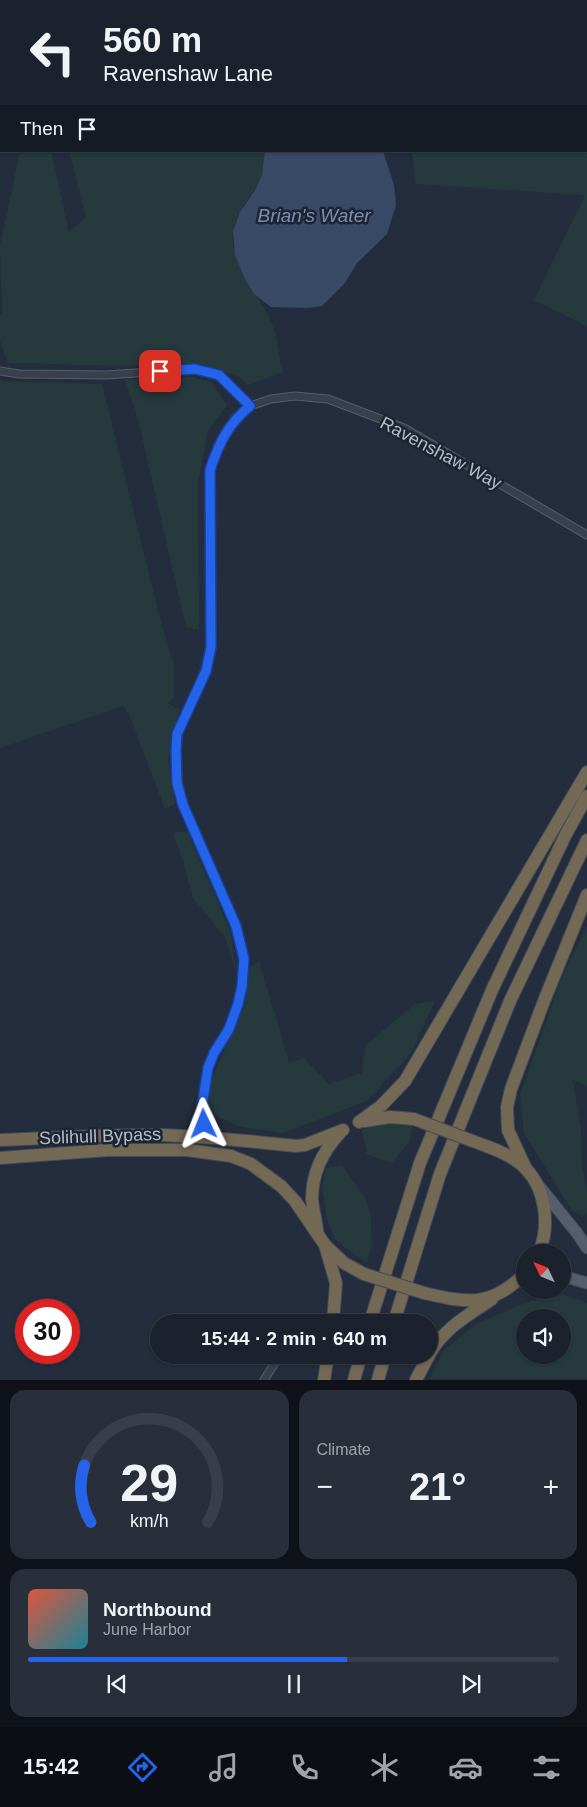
<!DOCTYPE html>
<meta charset="utf-8">
<style>
body{margin:0;font-family:Helvetica,sans-serif;background:#282f3a;color:#f1f3f6;height:100vh;display:flex;flex-direction:column;font-size:19px;white-space:nowrap}
*{box-sizing:border-box;margin:0}
p{font-size:16px;color:#a0a4aa}
.icon{flex:none;width:28px;height:28px;fill:none;stroke:currentColor;stroke-width:2;stroke-linecap:round;stroke-linejoin:round}
.map{position:relative;height:1380px;overflow:hidden}
.drawer{display:flex;flex-direction:column;gap:10px;padding:10px;background:#0f1319;flex:1}
.drawer>*{flex:none}
.hud{position:absolute;left:0px;top:0px;width:588px;height:152px;box-shadow:0 1px 4px #0004,0 0 0 1px #393f4a;background:#1b222e;color:#f1f3f6;overflow:hidden}
.needle{width:32px;rotate:313deg}
.buttons{position:absolute;left:516px;top:1244px;display:grid;gap:10px}
.buttons a{display:grid;place-items:center;width:55px;height:55px;border-radius:50%;background:#1b222e;box-shadow:0 1px 4px #0004,0 0 0 1px #393f4a;font-size:25px}
.speed{position:absolute;left:15px;top:1299px;display:flex;gap:10px;font-size:25px;font-weight:700;text-align:center}
.speed>*{display:grid;place-content:center;width:65px;height:65px;border-radius:50%;background:#1b222e;box-shadow:0 1px 4px #0004,0 0 0 1px #393f4a;line-height:1}
.speed .limit{border:8px solid #d22;background:#fff;color:#111}
.pin{position:absolute;display:grid;place-items:center;width:42px;height:42px;color:#fff;margin:-21px;border-radius:10px;box-shadow:0 2px 8px #0006}
.me{position:absolute;width:55px;margin:-28px;rotate:358deg;stroke-linejoin:round;filter:drop-shadow(0 0 4px #0008)}
.turn{display:flex;align-items:center;gap:18px;height:105px;padding:0 20px;font-size:22px}
.turn .icon{width:65px;height:65px;stroke-width:2.5}
.turn b{display:block;font-size:35px;line-height:42px}
.then{display:flex;align-items:center;height:48px;padding:0 20px;background:#0003;gap:10px;font-size:19px}
.big{font-size:38px;font-weight:700;line-height:1.1}
.drawer .widget{flex:1;display:flex;flex-direction:column;justify-content:center;gap:8px;min-width:0;padding:0 18px;border-radius:15px;background:#282f3a}
.drawer .dial{align-items:center;gap:0}
.dial svg{height:130px;overflow:visible;fill:none;stroke:#393f4a;stroke-width:7;stroke-linecap:round;text-anchor:middle}
.dial text{fill:#f1f3f6;stroke:none}
.song{display:flex;align-items:center;gap:15px}
.cover{width:60px;height:60px;border-radius:8px;background:linear-gradient(135deg,hsl(10 70% 55%),hsl(190 70% 35%))}
.played{height:5px;border-radius:2px;background:linear-gradient(90deg,#2563eb 60%,#393f4a 60%)}
.keys{display:flex;justify-content:space-around;direction:ltr}
.heat{display:flex;justify-content:space-between;align-items:center;font-size:28px;direction:ltr}
.drawer .tiles{flex:1;display:grid;gap:10px;grid-template-columns:1fr 1fr}
.widget:last-child{grid-column:span 2}
.trip{position:absolute;left:150px;top:1314px;width:288px;height:50px;border-radius:25px;background:#1b222e;box-shadow:0 1px 4px #0004,0 0 0 1px #393f4a;font-weight:700;line-height:50px;text-align:center}
.tab-bar{display:flex;height:80px;justify-content:space-around;align-items:center;background:#0b0e12;color:#a0a4aa}
.tab-bar .icon{width:35px;height:35px}
.tab-bar .selected{color:#2563eb}
.tab-bar b{font-size:22px;color:#f1f3f6}
.map>svg:first-child{display:block}
</style>
<div class="map">
<svg width="587" height="1380" viewBox="0 0 587 1380">
<rect width="100%" height="100%" fill="#242d3d"/>
<g fill="#263a3e" fill-rule="evenodd">
<polygon points="113,0 587,0 587,326 534,300 585,195 416,184 412,151 586,151 586,1 113,1"/>
<path d="M20 151H51L69 232 86 217 69 151H265C269 186 235 205 233 232 231 269 259 293 272 323 278 338 279 357 283 372L248 385 237 375 195 363 144 366 8 363 0 341V315L2 312 0 246Z"/>
<polygon points="192,377 211,382 227,405 208,430 198,484 199,630 186,627 138,420 125,379"/>
<polygon points="0,381 102,384 162,627 174,665 174,697 168,703 179,710 168,758 175,804 165,809 129,714 123,706 0,748"/>
<polygon points="187,831 231,933 236,971 225,937 193,898 182,857 173,833"/>
<polygon points="587,926 587,1086 573,1080 581,1131 582,1167 587,1191 587,1214 582,1216 571,1209 524,1133 520,1095 561,979"/>
<polygon points="259,961 289,1062 304,1058 329,1084 362,1073 365,1046 415,1004 435,1001 411,1053 367,1101 283,1133 241,1127 216,1116 207,1109 207,1092 239,1014 250,967"/>
<polygon points="379,1122 413,1125 410,1140 392,1163 367,1154 362,1130"/>
<polygon points="342,1165 367,1201 371,1218 372,1246 366,1263 335,1240 326,1216 322,1188 326,1168"/>
<path d="M559 1293 587 1303V1379H429L443 1351 476 1324 523 1304ZM525 1318H562V1355H525Z"/>
</g>
<polygon fill="#394a66" points="265,151 382,151 384,154 394,185 396,205 387,234 357,263 345,283 322,306 308,308 271,307 254,294 245,279 235,255 233,231 240,212 255,190 262,175"/>
<g fill="none" stroke-linecap="round" stroke-linejoin="round">
<g stroke="#394a66" stroke-width="16">
<polyline points="75,1 76,0"/>
<polyline points="0,51 1,50"/>
</g>
<g stroke="#565d6b" stroke-width="9">
<g id="street">
<polyline points="0,371 19,374 106,375 195,369 219,375 250,406"/>
<polyline points="204,1136 202,1106 205,1086 208,1068 214,1053 229,1029 238,1004 243,986 244,959 236,926 183,805 177,783 176,751 177,734 206,671 211,647 210,470 218,445 236,417 250,406 271,399 295,396 328,399 404,428 587,535"/>
<polyline points="302,1322 305,1319"/>
<polyline points="264,1380 280,1355"/>
</g>
</g>
<g stroke="#414856" stroke-width="13">
<g id="primary">
<polyline points="539,1186 577,1233 587,1248"/>
<polyline points="562,1276 587,1283"/>
</g>
</g>
<g stroke="#434a58" stroke-width="14">
<g id="highway">
<polyline points="364,1121 390,1117 414,1119"/>
<polyline points="359,1122 381,1106 405,1081 587,772"/>
<path d="M0 1140C52 1138 105 1134 158 1135 204 1136 249 1141 296 1146L305 1145 343 1130"/>
<path d="M486 1146C500 1151 516 1158 526 1169 546 1189 550 1227 539 1252"/>
<polyline points="0,1158 107,1150 187,1150 231,1156 251,1164 281,1186 295,1201 325,1245 344,1263 364,1274"/>
<polyline points="526,1169 508,1130 507,1107 511,1089 544,1001 587,895"/>
<path d="M317 1230C316 1220 313 1210 312 1199 312 1174 323 1151 340 1133"/>
<polyline points="325,1245 336,1283 333,1322"/>
<path d="M424 1293C467 1303 492 1308 525 1273"/>
<polyline points="370,1322 420,1163 492,990 566,834 587,796"/>
<polyline points="394,1322 440,1174 510,1001 587,840"/>
<path d="M429 1355C443 1329 468 1315 492 1299"/>
<polyline points="324,1380 328,1355"/>
<polyline points="354,1380 361,1355"/>
<polyline points="378,1380 385,1355"/>
<polyline points="416,1380 429,1355"/>
</g>
</g>
<use href="#street" stroke="#383f4d" stroke-width="7"/>
<use href="#primary" stroke="#565e6d" stroke-width="11"/>
<use href="#highway" stroke="#736955" stroke-width="12"/>
<g stroke="#434a58" stroke-width="14" stroke-linecap="butt">
<g id="highway-bridge">
<polyline points="414,1119 486,1146"/>
<polyline points="364,1274 424,1293"/>
</g>
</g>
<use href="#highway-bridge" stroke="#736955" stroke-width="12"/>
</g>
<g fill="none" stroke-linecap="round" stroke-linejoin="round">
<g stroke="#184099" stroke-width="12">
<path id="route" d="M160 371 195 369 219 375 250 406C228 424 219 443 210 470L211 647 206 671 177 734 176 751 177 783 183 805 236 926 244 959 242 986 238 1004 229 1029 214 1053 208 1068 202 1106 204 1124"/>
</g>
<use href="#route" stroke="#2563eb" stroke-width="9"/>
</g>
<g text-anchor="middle" dominant-baseline="central" stroke-width="5" stroke-linejoin="round" paint-order="stroke">
<g font-size="18" fill="#b4bac8" stroke="#1d2432">
<text transform="translate(441 453) rotate(28)">Ravenshaw Way</text>
<text transform="translate(100 1136) rotate(-2)">Solihull Bypass</text>
</g>
<g font-size="19" font-style="italic" fill="#7c8eb0" stroke="#1d2432">
<text x="314" y="215">Brian's Water</text>
</g>
</g>
</svg>
<div class="buttons">
<a><svg class="needle" viewBox="-14 -14 28 28"><path d="M0-13l5 13h-10z" fill="#e53935"/><path d="M0 13l5-13h-10z" fill="#a0a4aa"/></svg></a>
<a><svg class="icon" aria-label="sound" viewBox="0 0 24 24"><path d="M4 9h4l5-4v14l-5-4H4zM17 9q2 3 0 6"/></svg></a>
</div>
<div class="speed"><div class="limit">30</div></div>
<div class="pin" style="left:160px;top:371px;background:#d93025"><svg class="icon" aria-label="arrive" viewBox="0 0 24 24"><path d="M6 21V4h12l-3 4 3 4H6"/></svg></div>
<svg class="me" style="left:204px;top:1124px" viewBox="-20 -20 40 40"><path d="M0-17L14 15 0 8-14 15z" fill="#2563eb" stroke="#fff" stroke-width="4"/></svg>
<div class="trip">15:44 · 2 min · 640 m</div>
<div class="hud">
<div class="turn"><svg class="icon" aria-label="left" viewBox="0 0 24 24"><path d="M17 20v-9H6M10 6l-5 5 5 5"/></svg><div><b>560 m</b>Ravenshaw Lane</div></div>
<div class="then">Then<svg class="icon" aria-label="arrive" viewBox="0 0 24 24"><path d="M6 21V4h12l-3 4 3 4H6"/></svg></div>
</div>
</div>
<section class="drawer">
<div class="tiles">
<div class="widget dial"><svg viewBox="0 0 100 80">
<path d="M14 69A42 42 0 1 1 86 69"/>
<path d="M14 69A42 42 0 0 1 10 34" stroke="#2563eb"/>
<text x="50" y="56" font-size="32" font-weight="700">29</text>
<text x="50" y="72" font-size="11">km/h</text>
</svg></div>
<div class="widget"><p>Climate</p>
<div class="heat"><a>−</a><b class="big">21°</b><a>+</a></div>
</div>
<div class="widget">
<div class="song"><i class="cover"></i><div><b>Northbound</b><p>June Harbor</p></div></div>
<div class="played"></div>
<div class="keys"><svg class="icon" aria-label="previous" viewBox="0 0 24 24"><path d="M18 5L8 12l10 7zM5 5v14"/></svg><svg class="icon" aria-label="pause" viewBox="0 0 24 24"><path d="M8 5v14M16 5v14"/></svg><svg class="icon" aria-label="next" viewBox="0 0 24 24"><path d="M6 5l10 7-10 7zM19 5v14"/></svg></div>
</div>
</div>
</section>
<nav class="tab-bar">
<b>15:42</b>
<svg class="icon selected" aria-label="directions" viewBox="0 0 24 24"><path d="M12 3l9 9-9 9-9-9zM9 14v-3h6M13 9l2 2-2 2"/></svg>
<svg class="icon" aria-label="music" viewBox="0 0 24 24"><path d="M9 18V5l10-2v13"/><circle cx="6" cy="18" r="3"/><circle cx="16" cy="16" r="3"/></svg>
<svg class="icon" aria-label="phone" viewBox="0 0 24 24"><path d="M5 4h4l2 5-3 2q2 4 5 5l2-3 5 2v4C11 20 4 13 5 4z"/></svg>
<svg class="icon" aria-label="climate" viewBox="0 0 24 24"><path d="M12 3v18M4 7l16 10M4 17L20 7"/></svg>
<svg class="icon" aria-label="car" viewBox="0 0 24 24"><path d="M5 17H2v-5l4-1 3-4h7l3 4 3 1v5h-3M9 17h6M6 11h13"/><circle cx="7" cy="17" r="2"/><circle cx="17" cy="17" r="2"/></svg>
<svg class="icon" aria-label="filters" viewBox="0 0 24 24"><path d="M4 7h16M4 17h16"/><circle cx="9" cy="7" r="2"/><circle cx="15" cy="17" r="2"/></svg>
</nav>
